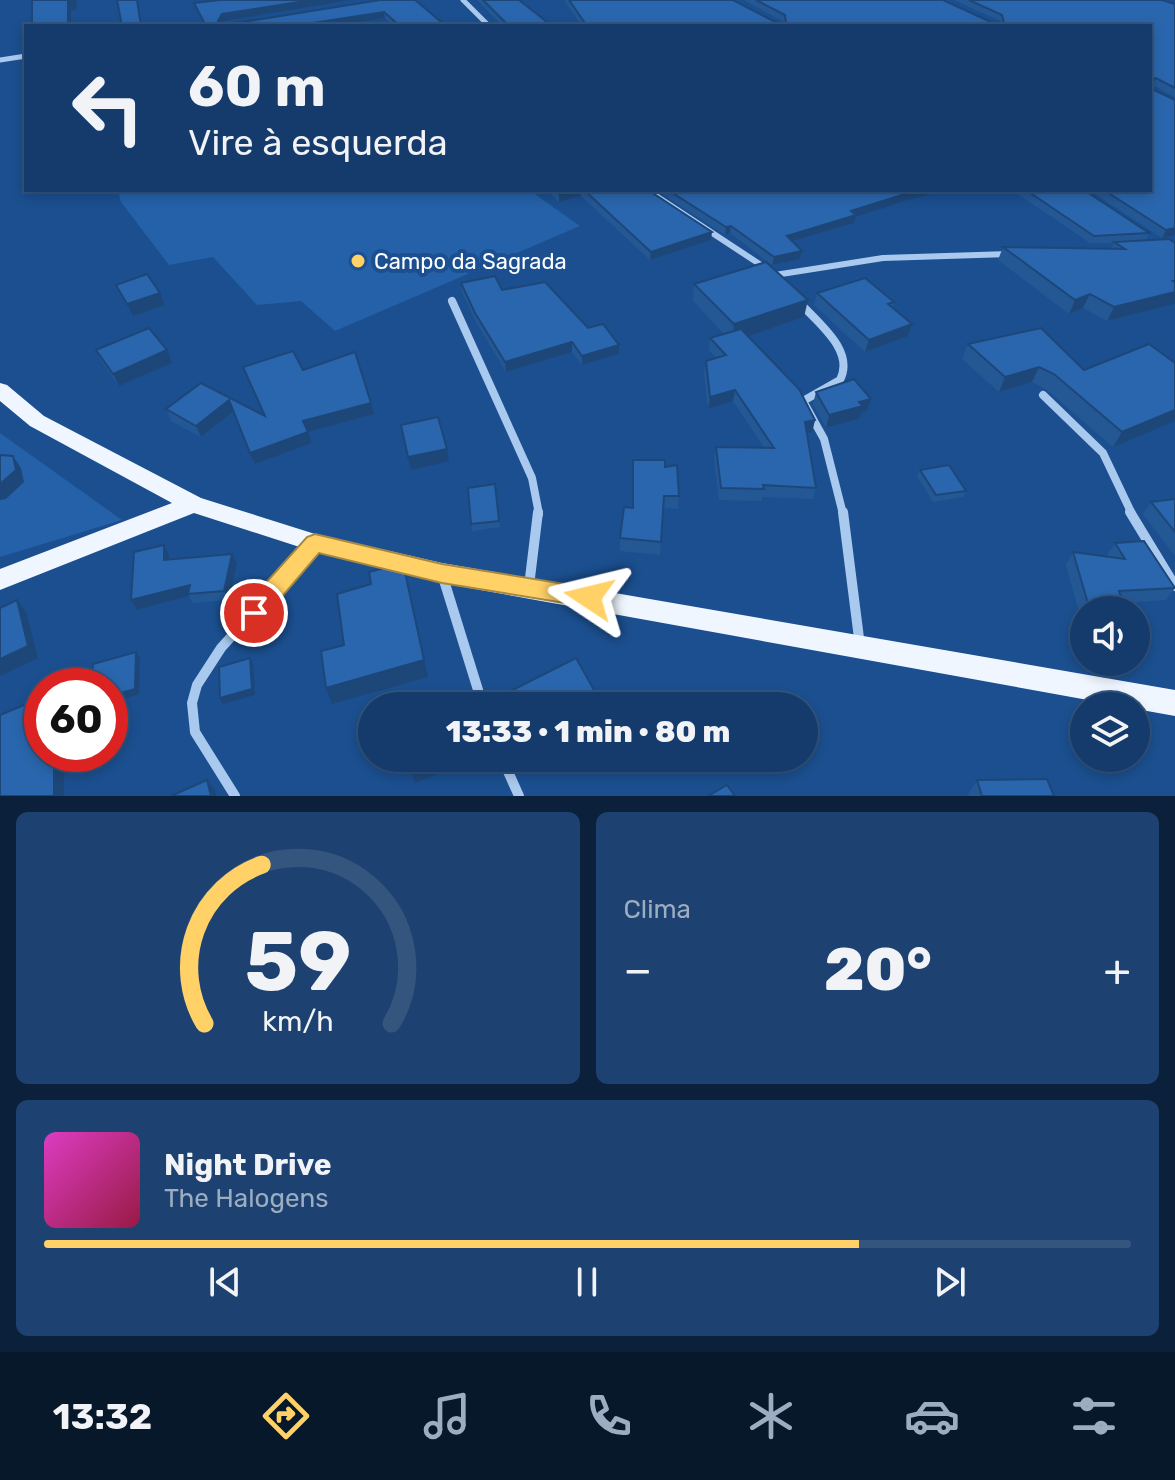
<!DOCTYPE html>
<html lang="pt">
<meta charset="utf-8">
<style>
body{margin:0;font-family:Rubik,sans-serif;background:#1d4271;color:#f1f3f6;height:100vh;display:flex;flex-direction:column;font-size:30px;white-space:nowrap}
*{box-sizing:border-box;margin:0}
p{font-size:26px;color:#9dadc1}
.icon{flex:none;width:44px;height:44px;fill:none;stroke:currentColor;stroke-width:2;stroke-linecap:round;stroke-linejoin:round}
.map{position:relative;height:796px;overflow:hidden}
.sheet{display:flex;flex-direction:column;gap:16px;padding:16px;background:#0b203b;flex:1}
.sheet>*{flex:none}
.guide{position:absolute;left:24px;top:24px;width:1128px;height:168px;border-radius:0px;box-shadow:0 4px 12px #0003,0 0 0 2px #33557e;background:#143b6b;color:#f1f3f6;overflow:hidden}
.buttons{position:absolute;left:1070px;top:596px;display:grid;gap:16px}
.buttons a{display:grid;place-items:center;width:80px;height:80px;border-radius:50%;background:#143b6b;box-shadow:0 4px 12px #0003,0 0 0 2px #33557e;font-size:40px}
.speed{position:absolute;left:24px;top:668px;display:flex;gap:16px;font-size:40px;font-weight:700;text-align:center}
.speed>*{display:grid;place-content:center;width:104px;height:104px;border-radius:50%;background:#143b6b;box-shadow:0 4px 12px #0003,0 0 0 2px #33557e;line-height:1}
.speed .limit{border:12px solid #d22;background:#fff;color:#111}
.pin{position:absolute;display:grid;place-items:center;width:68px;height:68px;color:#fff;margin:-34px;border:4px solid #fff;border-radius:50%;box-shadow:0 2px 8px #0007}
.me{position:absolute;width:88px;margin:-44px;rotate:280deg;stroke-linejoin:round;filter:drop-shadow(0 0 6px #0008)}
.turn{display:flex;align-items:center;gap:28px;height:168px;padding:0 32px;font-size:36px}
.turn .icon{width:104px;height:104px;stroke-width:2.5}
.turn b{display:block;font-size:56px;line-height:68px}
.big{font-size:60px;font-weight:800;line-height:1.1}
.sheet .card{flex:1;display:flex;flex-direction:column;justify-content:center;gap:12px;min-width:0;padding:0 28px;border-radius:12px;background:#1d4271}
.sheet .dial{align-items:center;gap:0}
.dial svg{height:208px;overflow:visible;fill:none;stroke:#33557e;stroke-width:7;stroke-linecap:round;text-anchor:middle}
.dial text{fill:#f1f3f6;stroke:none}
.song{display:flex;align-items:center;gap:24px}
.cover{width:96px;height:96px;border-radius:12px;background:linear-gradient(135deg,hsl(310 70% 55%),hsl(340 70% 35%))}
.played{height:8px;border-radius:4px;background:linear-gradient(90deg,#ffd166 75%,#33557e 75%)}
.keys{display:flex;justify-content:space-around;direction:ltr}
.heat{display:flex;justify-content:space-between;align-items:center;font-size:44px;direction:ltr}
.sheet .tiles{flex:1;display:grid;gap:16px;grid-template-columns:1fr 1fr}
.card:last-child{grid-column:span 2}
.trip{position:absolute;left:358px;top:692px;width:460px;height:80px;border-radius:40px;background:#143b6b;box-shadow:0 4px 12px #0003,0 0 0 2px #33557e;font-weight:800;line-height:80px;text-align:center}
.tabs{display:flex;height:128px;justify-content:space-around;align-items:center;background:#08182b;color:#9dadc1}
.tabs .icon{width:56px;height:56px}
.tabs .current{color:#ffd166}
.tabs b{font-size:36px;color:#f1f3f6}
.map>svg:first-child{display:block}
</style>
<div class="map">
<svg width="1175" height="796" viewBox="0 0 1175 796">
<rect width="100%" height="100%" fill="#1b4f8f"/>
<g fill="#2461a8">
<polygon points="118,190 529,190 580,226 335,331 301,301 257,305 213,257 169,265 121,202"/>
<polygon points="0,433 122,520 0,557"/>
</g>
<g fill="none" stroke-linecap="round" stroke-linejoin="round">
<g stroke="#a9c9ee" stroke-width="5">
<polyline points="463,0 489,26"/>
<polyline points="0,60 26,56"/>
</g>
<g stroke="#a9c9ee" stroke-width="6">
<polyline points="647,190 767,269"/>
<polyline points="775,275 883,258 1009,254"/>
</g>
<g stroke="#a9c9ee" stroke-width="8">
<polyline points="452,301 532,478 539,514"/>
<path d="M801 304C819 324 855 351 840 380L803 401 824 439 843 514"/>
<polyline points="1043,395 1103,453 1132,514"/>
</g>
<g stroke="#a9c9ee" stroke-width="10">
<polyline points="843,512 860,646"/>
<polyline points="1130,512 1175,586"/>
<polyline points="442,574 483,706"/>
<polyline points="529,586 538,512"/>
<polyline points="502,758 519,796"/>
<polyline points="235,796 195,732 192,703 197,685 221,648 315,543"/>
</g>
<polygon fill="#f0f6ff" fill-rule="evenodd" points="0,383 7,385 44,416 201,498 315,534 442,563 1175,690 1175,716 1136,709 1136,706 1121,706 442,583 315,552 194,513 0,590 0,569 172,503 30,426 0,401"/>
</g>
<g fill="#245895">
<polygon points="380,0 446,26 393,26 385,18 336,26 205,26 194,3 224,21 222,24 224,25"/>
<polygon points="477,0 519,0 552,26 502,25"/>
<polygon points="564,0 733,0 779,24 784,23 784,22 744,0 943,0 997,25 1000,23 1000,21 954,0 1162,0 1175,4 1175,97 1153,85 1150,86 1150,26 582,26"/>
<polygon points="1175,100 1175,235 1162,238 1089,190 1150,190"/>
<polygon points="546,190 648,190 711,240 650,260 581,196 559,202"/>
<polygon points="656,190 950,190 908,200 856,217 854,223 793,241 800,259 772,265 730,233 725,235"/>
<polygon points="1012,190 1084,190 1149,233 1146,240 1175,243 1175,304 1107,321 1083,308 1069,314 998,260 1003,247 1111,248 1114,243 1090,243"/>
<polygon points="461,283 502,290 588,328 619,354 582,365 572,352 506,372 476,322 462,292"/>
<polygon points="694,284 804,317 749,336 815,420 812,432 807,433 816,488 813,499 762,497 762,501 719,500 714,458 716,447 764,447 733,401 708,409 704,373 706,361 716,358 709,350 710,338 724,334 693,301"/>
<polygon points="817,293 894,302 893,307 912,324 908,336 865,352 814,305"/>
<polygon points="968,344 1084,370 1175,363 1113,447 1047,390 1032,382 999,392 962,359"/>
<polygon points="96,350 172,363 119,386 102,362"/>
<polygon points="243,367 303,370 371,403 374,414 308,432 312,443 255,464 234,411 201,437 171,421 166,409 201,383 264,415"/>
<polygon points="816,392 867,411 861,413 859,419 826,428 813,404"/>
<polygon points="633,460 665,467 679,496 678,509 664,508 660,555 620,551 620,538 632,508"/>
<polygon points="920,470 966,491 963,497 933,502 917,476"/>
<polygon points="495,484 500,527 472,531 468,488"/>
<polygon points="1175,499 1175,556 1143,514 1151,502"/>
<polygon points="1115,543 1175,587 1175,588 1166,600 1123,603 1125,610 1084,610 1084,619 1081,619 1066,565 1073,552 1107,557 1107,555"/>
<polygon points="164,545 169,555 169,560 237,564 229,600 193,603 189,596 137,610 131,600"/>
<polygon points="507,693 602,706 509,706"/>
<polygon points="977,780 1054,796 967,796"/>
</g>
<g fill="#1d4779">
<polygon points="73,0 77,0 76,10 71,10 71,26 68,26 68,2"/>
<polygon points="312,0 351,0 224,21 221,26 218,21 222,14"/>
<polygon points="384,12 385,18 336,26 293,26"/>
<polygon points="1156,78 1153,85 1150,86 1150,80"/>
<polygon points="574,190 581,190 581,196 559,202 559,194"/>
<polygon points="918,190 950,190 908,200 856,217 854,223 786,243 787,236 851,211"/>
<polygon points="731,226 730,233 725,235 726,227"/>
<polygon points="1175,228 1175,235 1162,238 1166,230"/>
<polygon points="712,232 711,240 650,260 651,252"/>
<polygon points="802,251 800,259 772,265 774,257"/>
<polygon points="1175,281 1175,304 1107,321 1114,307"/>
<polygon points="160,293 165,305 133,316 127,304"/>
<polygon points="1090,294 1083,308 1069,314 1075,300"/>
<polygon points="808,300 804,317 732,342 734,324"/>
<polygon points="912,324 908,336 865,352 869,340"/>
<polygon points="572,342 572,352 506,372 505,362"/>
<polygon points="619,345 619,354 582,365 582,356"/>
<polygon points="167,350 172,363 119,386 113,374"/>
<polygon points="1039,367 1032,382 999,392 1005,377"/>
<polygon points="735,390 733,401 708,409 710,397"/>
<polygon points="871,399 867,411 861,413 859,419 826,428 829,415 859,402"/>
<polygon points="229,400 234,411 201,437 196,426"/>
<polygon points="371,403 374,414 308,432 312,443 255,464 250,453 303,421"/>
<polygon points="1175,410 1175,421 1113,447 1122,432"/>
<polygon points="815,420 812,432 803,434 805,422"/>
<polygon points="447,449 449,461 411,470 408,457"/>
<polygon points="13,456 21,468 24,482 6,499 0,500 0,484"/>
<polygon points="164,545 169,555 169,570 164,560"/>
<polygon points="232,554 237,564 229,600 224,591"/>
<polygon points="403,563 428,677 332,704 326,688"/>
<polygon points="190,585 188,594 189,596 137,610 131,600"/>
<polygon points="17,600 26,612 38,658 0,676 0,659"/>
<polygon points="136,652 140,658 139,694 110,703 110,696"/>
<polygon points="250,658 253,664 255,695 223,704 220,698"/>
<polygon points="31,702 41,713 42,729 32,718"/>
<polygon points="58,754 77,754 78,760 64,766 64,796 54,796 54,756"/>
<polygon points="449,758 473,758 474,760 415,783 412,772"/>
<polygon points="207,780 215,790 216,796 211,796"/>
</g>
<g fill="#2a66ad" stroke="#1d4779" stroke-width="2">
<polygon points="32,0 73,0 73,2 68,2 68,26 32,26"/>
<polygon points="117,0 137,0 141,26 122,26"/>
<polygon points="220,0 312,0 222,14 218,21 224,25 380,0 415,0 446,26 400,26 384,12 293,26 206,26 194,3"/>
<polygon points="483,0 519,0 552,26 492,26 507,24"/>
<polygon points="569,0 733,0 779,24 786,23 785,15 756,0 943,0 997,25 1004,23 1002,15 969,0 1162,0 1175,4 1175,88 1156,78 1150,80 1150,26 587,26"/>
<polygon points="1150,88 1175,100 1175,228 1166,230 1104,190 1150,190"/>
<polygon points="554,190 574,190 559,194"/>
<polygon points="584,190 648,190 712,232 651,252"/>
<polygon points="668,190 918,190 851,211 856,215 787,236 802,251 774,257 731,226 726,227"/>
<polygon points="1026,190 1084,190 1149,233 1094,236"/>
<polygon points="1169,239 1175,243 1175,281 1173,281 1175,283 1175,292 1114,307 1090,294 1075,300 1003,247 1125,249 1114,242"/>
<polygon points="766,262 808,300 734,324 694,284"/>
<polygon points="147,274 160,293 127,304 116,285"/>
<polygon points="495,276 502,290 545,282 588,328 603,324 619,345 582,356 572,342 505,362 475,313 461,283"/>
<polygon points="865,278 894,302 888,304 912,324 869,340 817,293"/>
<polygon points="149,328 167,350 113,374 96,350"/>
<polygon points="1041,328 1084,370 1149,344 1175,363 1175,410 1122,432 1054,374 1039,367 1005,377 968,344"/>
<polygon points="741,329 799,389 815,420 805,422 816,488 763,485 764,489 721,488 716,447 774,448 735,390 710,397 706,361 726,355 710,338"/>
<polygon points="293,351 303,370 355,352 371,403 303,421 308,432 250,453 229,400 196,426 166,409 201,383 265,416 243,367"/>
<polygon points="854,379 871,399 859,402 863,406 829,415 816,392"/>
<polygon points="438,417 447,449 408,457 401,425"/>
<polygon points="0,455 13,456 16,470 0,484"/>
<polygon points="633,460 665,460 665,467 677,465 679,496 664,496 661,542 620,538 624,507 633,508"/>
<polygon points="949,465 966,491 936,495 920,470"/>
<polygon points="495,484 499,521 471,524 468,488"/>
<polygon points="1175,499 1175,532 1151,502"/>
<polygon points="1144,541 1175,588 1119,591 1125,610 1089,607 1073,552 1125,559 1115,543"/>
<polygon points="164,545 164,560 232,554 224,591 188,594 190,585 131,600 134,552"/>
<polygon points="403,563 424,660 326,688 321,651 344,645 337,594 371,584 369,572"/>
<polygon points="17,600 28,646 0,659 0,608"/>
<polygon points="136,652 135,689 110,696 110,686 92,686 93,664"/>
<polygon points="250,658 252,689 220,698 219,667"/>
<polygon points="576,658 602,704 598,706 514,706 507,693"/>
<polygon points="31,702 32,718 42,714 42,754 58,754 54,756 54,796 0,796 0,715"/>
<polygon points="457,702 458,706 447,706"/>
<polygon points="408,758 449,758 412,772"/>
<polygon points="1047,779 1054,796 982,796 977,780"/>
<polygon points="207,780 211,796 171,796"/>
<polygon points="727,785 735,796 708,796"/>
</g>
<polygon fill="#ffd166" stroke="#a68842" stroke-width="2" points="315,534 442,564 589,588 597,591 600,597 597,604 589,607 442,583 319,553 262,620 254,623 245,620 242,613 245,606 307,537"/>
<circle fill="#ffd166" stroke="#1b4f8f" stroke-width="3" cx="358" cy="261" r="8"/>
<g text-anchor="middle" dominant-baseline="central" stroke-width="8" stroke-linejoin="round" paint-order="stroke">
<g font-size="22" fill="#fff" stroke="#1b4f8f" text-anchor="start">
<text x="374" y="261">Campo da Sagrada</text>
</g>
</g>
</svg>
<div class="buttons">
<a><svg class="icon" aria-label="sound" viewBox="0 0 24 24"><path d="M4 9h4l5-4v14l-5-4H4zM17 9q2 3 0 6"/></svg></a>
<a><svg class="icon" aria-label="layers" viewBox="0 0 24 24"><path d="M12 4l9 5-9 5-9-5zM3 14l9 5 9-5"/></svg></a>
</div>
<div class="speed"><div class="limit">60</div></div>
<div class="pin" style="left:254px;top:613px;background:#d93025"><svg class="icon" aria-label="arrive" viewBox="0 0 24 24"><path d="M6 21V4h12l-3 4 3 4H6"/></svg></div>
<svg class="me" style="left:589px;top:597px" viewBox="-20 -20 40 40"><path d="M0-17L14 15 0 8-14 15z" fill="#ffd166" stroke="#fff" stroke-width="4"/></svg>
<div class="trip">13:33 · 1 min · 80 m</div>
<div class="guide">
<div class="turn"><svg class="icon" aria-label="left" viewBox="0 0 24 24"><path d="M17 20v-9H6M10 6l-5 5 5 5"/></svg><div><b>60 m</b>Vire à esquerda</div></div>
</div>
</div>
<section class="sheet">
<div class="tiles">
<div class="card dial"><svg viewBox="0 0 100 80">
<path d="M14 69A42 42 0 1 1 86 69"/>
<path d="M14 69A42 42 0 0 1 36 8" stroke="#ffd166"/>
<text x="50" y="56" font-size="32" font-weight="700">59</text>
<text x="50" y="72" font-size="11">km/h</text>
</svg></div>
<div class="card"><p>Clima</p>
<div class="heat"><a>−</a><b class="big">20°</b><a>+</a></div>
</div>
<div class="card">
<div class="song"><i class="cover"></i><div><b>Night Drive</b><p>The Halogens</p></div></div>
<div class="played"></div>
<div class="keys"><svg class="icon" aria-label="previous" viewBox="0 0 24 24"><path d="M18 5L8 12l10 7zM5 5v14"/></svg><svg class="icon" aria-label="pause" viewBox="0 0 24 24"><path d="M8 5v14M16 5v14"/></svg><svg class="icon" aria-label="next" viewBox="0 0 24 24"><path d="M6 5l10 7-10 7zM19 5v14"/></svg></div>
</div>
</div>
</section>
<nav class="tabs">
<b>13:32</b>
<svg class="icon current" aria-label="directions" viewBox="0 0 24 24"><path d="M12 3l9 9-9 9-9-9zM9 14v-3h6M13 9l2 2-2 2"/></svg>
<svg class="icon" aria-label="music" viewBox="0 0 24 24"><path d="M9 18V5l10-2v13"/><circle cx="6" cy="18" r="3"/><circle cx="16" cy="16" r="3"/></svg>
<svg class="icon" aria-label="phone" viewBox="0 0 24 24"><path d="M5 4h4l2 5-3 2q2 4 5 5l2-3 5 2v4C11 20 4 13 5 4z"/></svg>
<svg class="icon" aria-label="climate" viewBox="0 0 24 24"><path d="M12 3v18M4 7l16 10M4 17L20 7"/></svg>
<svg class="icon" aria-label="car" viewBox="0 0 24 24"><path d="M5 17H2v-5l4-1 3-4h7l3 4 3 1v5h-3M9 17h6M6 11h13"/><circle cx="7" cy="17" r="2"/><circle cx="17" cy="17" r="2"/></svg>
<svg class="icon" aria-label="filters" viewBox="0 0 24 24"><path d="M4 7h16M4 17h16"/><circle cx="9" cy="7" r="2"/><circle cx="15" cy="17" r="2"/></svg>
</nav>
